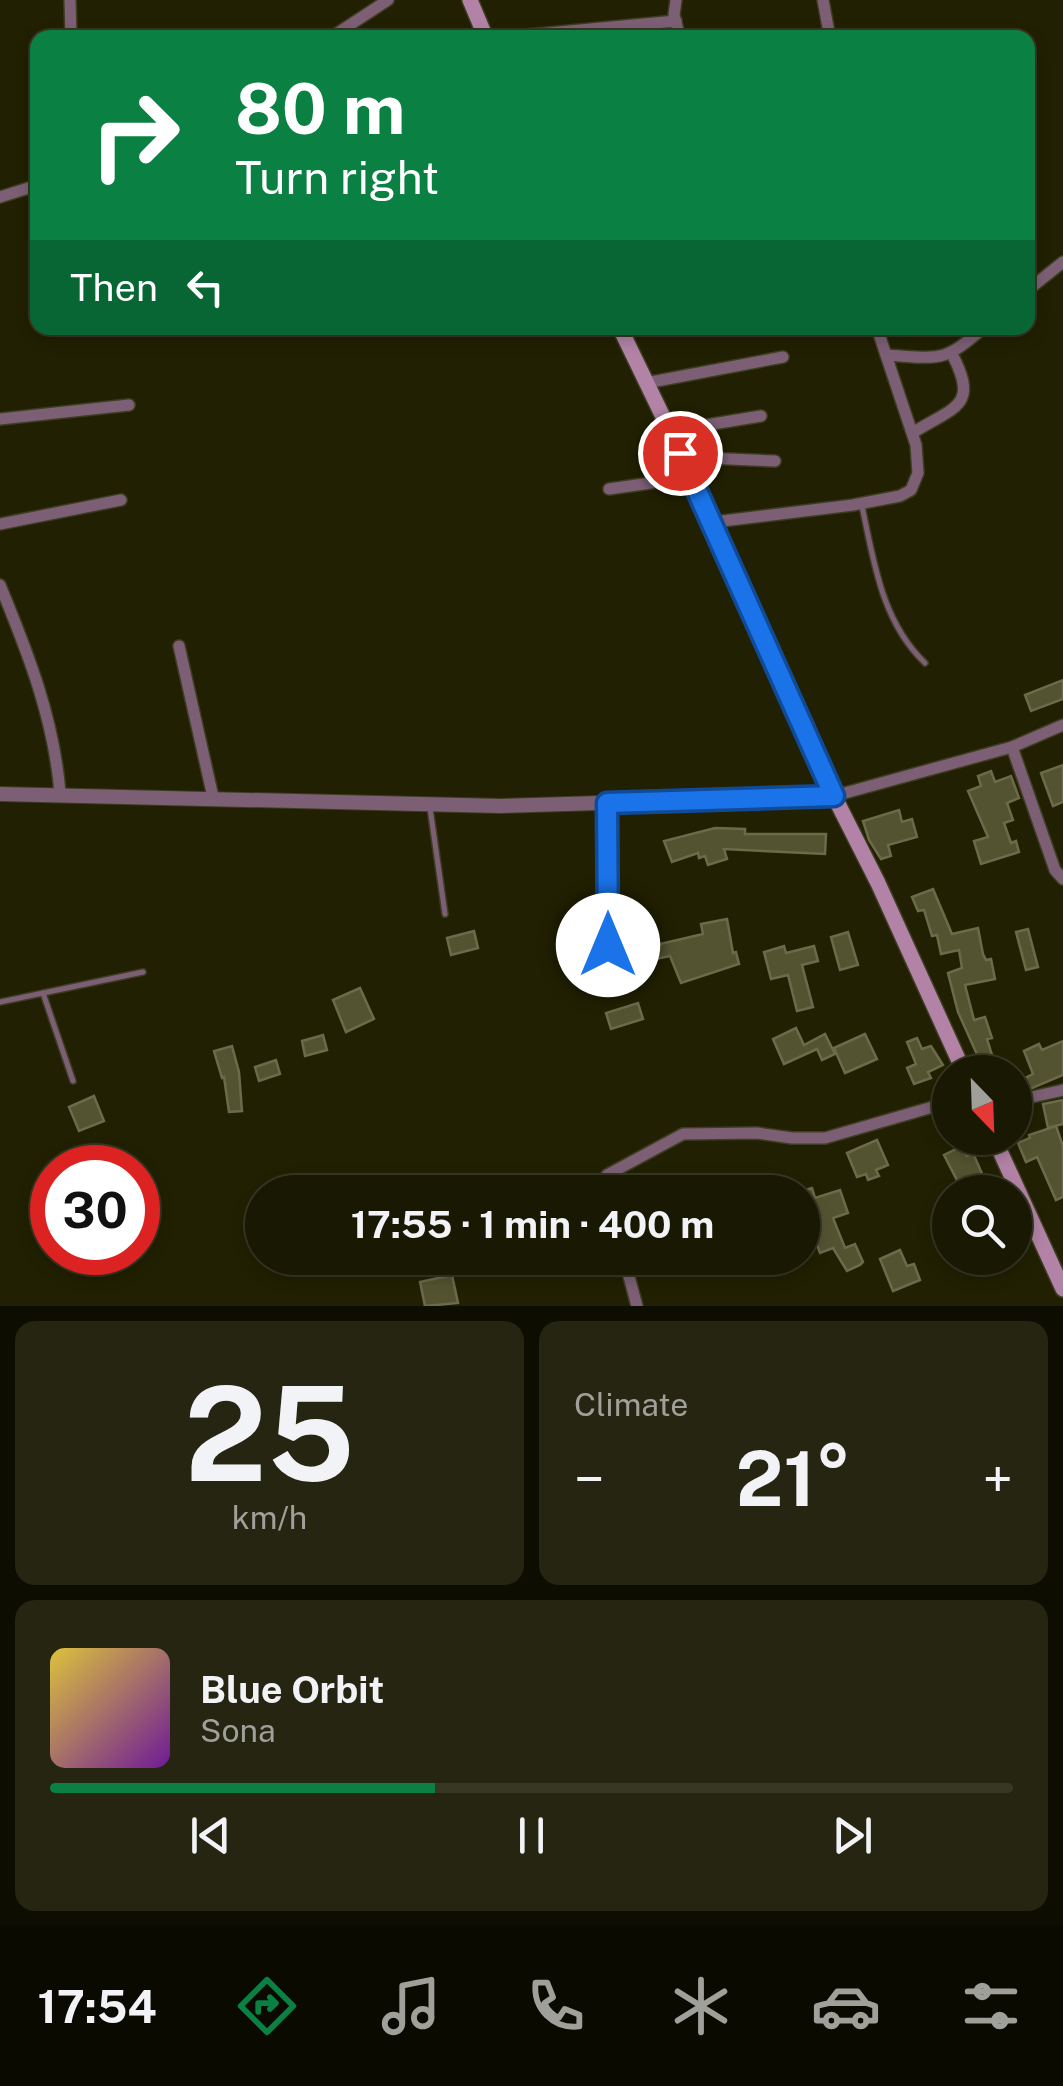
<!DOCTYPE html>
<meta charset="utf-8">
<style>
body{margin:0;font-family:"Public Sans",sans-serif;background:#262511;color:#f1f3f6;height:100vh;display:flex;flex-direction:column;font-size:38px;white-space:nowrap}
*{box-sizing:border-box;margin:0}
p{font-size:32px;color:#9fa099}
.icon{flex:none;width:55px;height:55px;fill:none;stroke:currentColor;stroke-width:2;stroke-linecap:round;stroke-linejoin:round}
.map{position:relative;height:1306px;overflow:hidden}
.panel{display:flex;flex-direction:column;gap:15px;padding:15px;background:#0e0d01;flex:1}
.panel>*{flex:none}
.guide{position:absolute;left:30px;top:30px;width:1005px;height:305px;border-radius:20px;box-shadow:0 5px 15px #0003,0 0 0 2px #373724;background:#0b8043;color:#fff;overflow:hidden}
.needle{width:65px;rotate:157deg}
.controls{position:absolute;left:932px;top:1055px;display:grid;gap:20px}
.controls a{display:grid;place-items:center;width:100px;height:100px;border-radius:50%;background:#191802;box-shadow:0 5px 15px #0003,0 0 0 2px #373724;font-size:50px}
.speed{position:absolute;left:30px;top:1145px;display:flex;gap:20px;font-size:50px;font-weight:700;text-align:center}
.speed>*{display:grid;place-content:center;width:130px;height:130px;border-radius:50%;background:#191802;box-shadow:0 5px 15px #0003,0 0 0 2px #373724;line-height:1}
.speed .limit{border:15px solid #d22;background:#fff;color:#111}
.pin{position:absolute;display:grid;place-items:center;width:85px;height:85px;color:#fff;margin:-42px;border:5px solid #fff;border-radius:50%;box-shadow:0 2px 10px #0007}
.me{position:absolute;width:110px;margin:-55px;rotate:0deg;stroke-linejoin:round;filter:drop-shadow(0 0 8px #0008)}
.turn{display:flex;align-items:center;gap:35px;height:210px;padding:0 40px;font-size:45px}
.turn .icon{width:130px;height:130px;stroke-width:2.5}
.turn b{display:block;font-size:70px;line-height:85px}
.then{display:flex;align-items:center;height:95px;padding:0 40px;background:#0003;gap:20px;font-size:38px}
.big{font-size:75px;font-weight:700;line-height:1.1}
.panel .card{flex:1;display:flex;flex-direction:column;justify-content:center;gap:15px;min-width:0;padding:0 35px;border-radius:20px;background:#262511}
.panel .dial{align-items:center;gap:0}
.dial b{font-size:130px;line-height:1}
.song{display:flex;align-items:center;gap:30px}
.cover{width:120px;height:120px;border-radius:15px;background:linear-gradient(135deg,hsl(50 70% 55%),hsl(280 70% 35%))}
.played{height:10px;border-radius:5px;background:linear-gradient(90deg,#0b8043 40%,#373724 40%)}
.keys{display:flex;justify-content:space-around;direction:ltr}
.heat{display:flex;justify-content:space-between;align-items:center;font-size:55px;direction:ltr}
.panel .tiles{flex:1;display:grid;gap:15px;grid-template-columns:1fr 1fr}
.card:last-child{grid-column:span 2}
.trip{position:absolute;left:245px;top:1175px;width:575px;height:100px;border-radius:50px;background:#191802;box-shadow:0 5px 15px #0003,0 0 0 2px #373724;font-weight:700;line-height:100px;text-align:center}
.tabs{display:flex;height:160px;justify-content:space-around;align-items:center;background:#0a0a01;color:#9fa099}
.tabs .icon{width:70px;height:70px}
.tabs .on{color:#0b8043}
.tabs b{font-size:45px;color:#f1f3f6}
.map>svg:first-child{display:block}
</style>
<div class="map">
<svg width="1063" height="1306" viewBox="0 0 1063 1306">
<rect width="100%" height="100%" fill="#212002"/>
<g fill="#545331" stroke="#6b6b4a" stroke-width="2.5">
<polygon points="1063,680 1063,699 1031,711 1025,695"/>
<polygon points="1063,765 1063,802 1053,806 1041,773"/>
<polygon points="991,771 995,782 1011,776 1019,798 1007,803 1013,820 1004,823 1011,843 1016,841 1019,852 981,864 974,841 988,837 968,791 981,786 978,776"/>
<polygon points="899,810 902,822 912,819 917,837 888,845 891,856 881,859 869,840 863,821"/>
<polygon points="715,828 745,829 745,834 826,834 825,854 724,849 727,859 708,865 705,856 699,858 698,853 672,862 664,841"/>
<polygon points="933,889 952,934 978,928 983,954 986,960 991,959 995,979 965,985 974,1020 985,1017 992,1038 987,1039 992,1055 979,1059 958,1012 948,973 962,968 959,950 941,954 937,935 932,936 924,910 918,911 912,897"/>
<polygon points="727,919 733,953 736,952 739,964 681,983 670,956 637,963 631,937 653,932 656,945 703,934 701,924"/>
<polygon points="1028,929 1038,967 1026,970 1016,932"/>
<polygon points="474,931 478,948 451,955 447,938"/>
<polygon points="848,932 858,965 840,970 831,937"/>
<polygon points="784,946 786,953 814,946 818,961 802,965 813,1007 797,1011 788,975 771,979 764,952"/>
<polygon points="632,967 632,989 602,990 601,968"/>
<polygon points="360,988 374,1019 346,1032 333,1000"/>
<polygon points="638,1003 643,1019 611,1029 606,1013"/>
<polygon points="796,1028 804,1045 825,1034 835,1054 822,1060 817,1049 784,1064 773,1039"/>
<polygon points="865,1034 877,1059 845,1073 834,1048"/>
<polygon points="323,1035 327,1050 305,1056 302,1041"/>
<polygon points="917,1038 922,1049 931,1046 943,1065 928,1072 931,1078 914,1084 907,1068 916,1064 907,1042"/>
<polygon points="1063,1041 1063,1075 1018,1094 1015,1083 1033,1074 1024,1051 1039,1044 1042,1050"/>
<polygon points="232,1046 239,1072 242,1111 229,1112 224,1077 222,1078 214,1051"/>
<polygon points="276,1060 280,1074 259,1081 255,1067"/>
<polygon points="94,1096 104,1121 79,1131 69,1107"/>
<polygon points="1063,1100 1063,1124 1048,1128 1043,1104"/>
<polygon points="1056,1126 1063,1146 1063,1197 1056,1200 1037,1157 1026,1162 1018,1143 1030,1138 1029,1135"/>
<polygon points="877,1140 888,1165 876,1170 879,1176 868,1180 866,1174 857,1177 847,1153"/>
<polygon points="962,1146 967,1156 973,1153 983,1176 961,1188 944,1155"/>
<polygon points="812,1188 815,1198 840,1190 848,1213 833,1218 845,1248 855,1244 863,1262 860,1265 847,1271 833,1248 820,1253 802,1204 802,1191"/>
<polygon points="900,1250 907,1266 914,1264 920,1280 893,1291 880,1259"/>
<polygon points="452,1275 458,1303 425,1306 420,1282"/>
</g>
<g fill="none" stroke-linecap="round" stroke-linejoin="round">
<g stroke="#3e3d21" stroke-width="8">
<g id="service">
<path d="M862 506C874 563 882 622 925 663"/>
<polyline points="430,808 445,914"/>
<polyline points="43,993 73,1081"/>
<polyline points="0,1002 143,972"/>
</g>
</g>
<g stroke="#3e3d21" stroke-width="14">
<g id="minor">
<polyline points="70,0 71,38"/>
<polyline points="676,0 674,15 680,38"/>
<polyline points="823,0 830,38"/>
<polyline points="330,38 388,0"/>
<polyline points="496,38 676,21"/>
<polyline points="0,197 38,185"/>
<polyline points="1028,290 1063,262"/>
<path d="M886 355C937 358 944 364 983 328"/>
<polyline points="646,383 783,357"/>
<polyline points="0,419 129,405"/>
<polyline points="670,431 761,416"/>
<path d="M914 432C956 406 979 406 952 354"/>
<polyline points="682,457 775,461"/>
<polyline points="609,489 692,477"/>
<polyline points="714,522 853,505 900,496 911,490 918,473 916,445 877,328"/>
<polyline points="0,524 121,500"/>
<path d="M0 585C28 653 54 719 60 793"/>
<polyline points="179,646 213,797"/>
<polyline points="1012,747 1055,870 1063,879"/>
<polyline points="834,796 1012,747 1063,725"/>
<polyline points="607,803 608,945"/>
<polyline points="1015,1106 1032,1097 1063,1090"/>
<polyline points="604,1192 607,1175 683,1134 757,1133 792,1138 825,1138 950,1102"/>
<polyline points="624,1258 637,1306"/>
</g>
</g>
<g stroke="#3e3d21" stroke-width="16">
<polyline id="tertiary" points="0,794 501,806 834,796"/>
</g>
<g stroke="#3e3d21" stroke-width="18">
<g id="secondary">
<polyline points="470,0 486,38"/>
<polyline points="620,328 714,522 834,796 878,883 964,1072"/>
<polyline points="994,1138 1063,1289"/>
</g>
</g>
<use href="#service" stroke="#7c5f75" stroke-width="5"/>
<use href="#minor" stroke="#7c5f75" stroke-width="11"/>
<use href="#tertiary" stroke="#7c5f75" stroke-width="14"/>
<use href="#secondary" stroke="#b283a6" stroke-width="15"/>
</g>
<g fill="none" stroke-linecap="round" stroke-linejoin="round">
<g stroke="#114b97" stroke-width="25">
<polyline id="route" points="608,945 607,803 834,796 680,453"/>
</g>
<use href="#route" stroke="#1a73e8" stroke-width="18"/>
</g>
</svg>
<div class="controls">
<a><svg class="needle" viewBox="-14 -14 28 28"><path d="M0-13l5 13h-10z" fill="#e53935"/><path d="M0 13l5-13h-10z" fill="#9fa099"/></svg></a>
<a><svg class="icon" aria-label="search" viewBox="0 0 24 24"><circle cx="10" cy="10" r="6"/><path d="M15 15l6 6"/></svg></a>
</div>
<div class="speed"><div class="limit">30</div></div>
<div class="pin" style="left:680px;top:453px;background:#d93025"><svg class="icon" aria-label="arrive" viewBox="0 0 24 24"><path d="M6 21V4h12l-3 4 3 4H6"/></svg></div>
<svg class="me" style="left:608px;top:945px" viewBox="-20 -20 40 40"><circle r="19" fill="#fff"/><path d="M0-13L10 11 0 6-10 11z" fill="#1a73e8"/></svg>
<div class="trip">17:55 · 1 min · 400 m</div>
<div class="guide">
<div class="turn"><svg class="icon" aria-label="right" viewBox="0 0 24 24"><path d="M7 20v-9h11M14 6l5 5-5 5"/></svg><div><b>80 m</b>Turn right</div></div>
<div class="then">Then<svg class="icon" aria-label="left" viewBox="0 0 24 24"><path d="M17 20v-9H6M10 6l-5 5 5 5"/></svg></div>
</div>
</div>
<section class="panel">
<div class="tiles">
<div class="card dial"><b>25</b><p>km/h</p></div>
<div class="card"><p>Climate</p>
<div class="heat"><a>−</a><b class="big">21°</b><a>+</a></div>
</div>
<div class="card">
<div class="song"><i class="cover"></i><div><b>Blue Orbit</b><p>Sona</p></div></div>
<div class="played"></div>
<div class="keys"><svg class="icon" aria-label="previous" viewBox="0 0 24 24"><path d="M18 5L8 12l10 7zM5 5v14"/></svg><svg class="icon" aria-label="pause" viewBox="0 0 24 24"><path d="M8 5v14M16 5v14"/></svg><svg class="icon" aria-label="next" viewBox="0 0 24 24"><path d="M6 5l10 7-10 7zM19 5v14"/></svg></div>
</div>
</div>
</section>
<nav class="tabs">
<b>17:54</b>
<svg class="icon on" aria-label="directions" viewBox="0 0 24 24"><path d="M12 3l9 9-9 9-9-9zM9 14v-3h6M13 9l2 2-2 2"/></svg>
<svg class="icon" aria-label="music" viewBox="0 0 24 24"><path d="M9 18V5l10-2v13"/><circle cx="6" cy="18" r="3"/><circle cx="16" cy="16" r="3"/></svg>
<svg class="icon" aria-label="phone" viewBox="0 0 24 24"><path d="M5 4h4l2 5-3 2q2 4 5 5l2-3 5 2v4C11 20 4 13 5 4z"/></svg>
<svg class="icon" aria-label="climate" viewBox="0 0 24 24"><path d="M12 3v18M4 7l16 10M4 17L20 7"/></svg>
<svg class="icon" aria-label="car" viewBox="0 0 24 24"><path d="M5 17H2v-5l4-1 3-4h7l3 4 3 1v5h-3M9 17h6M6 11h13"/><circle cx="7" cy="17" r="2"/><circle cx="17" cy="17" r="2"/></svg>
<svg class="icon" aria-label="filters" viewBox="0 0 24 24"><path d="M4 7h16M4 17h16"/><circle cx="9" cy="7" r="2"/><circle cx="15" cy="17" r="2"/></svg>
</nav>
